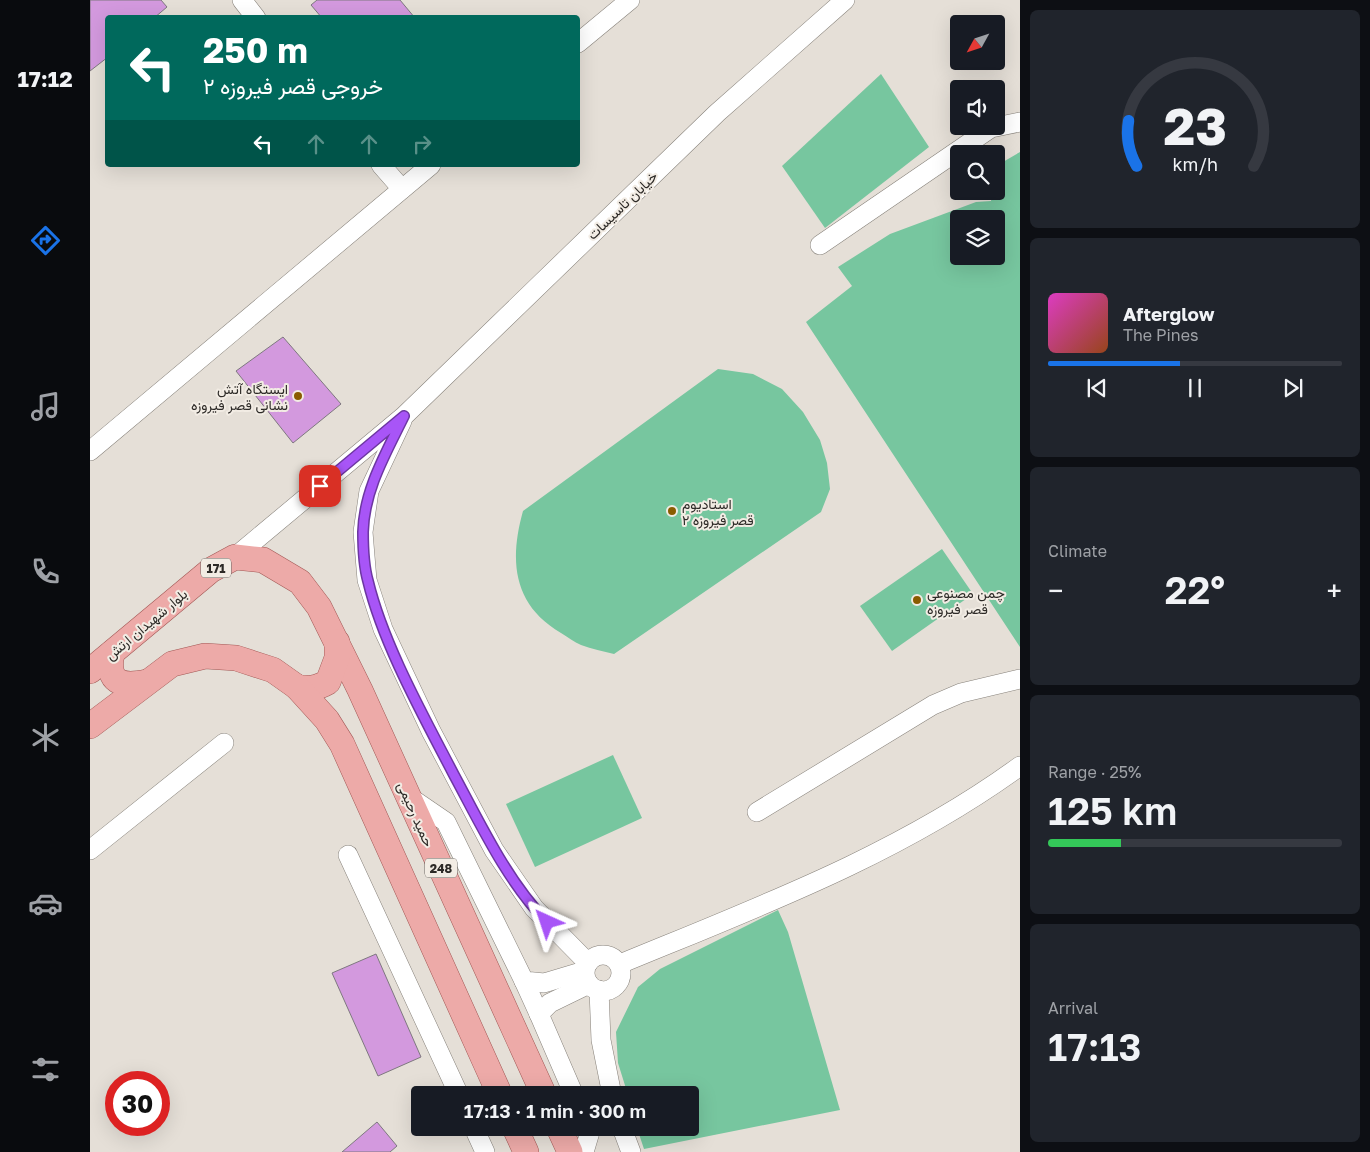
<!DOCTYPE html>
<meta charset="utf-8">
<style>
body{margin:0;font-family:"Golos Text",Vazirmatn,sans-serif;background:#20242c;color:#f1f3f6;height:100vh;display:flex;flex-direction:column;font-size:19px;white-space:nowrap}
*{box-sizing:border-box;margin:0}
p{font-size:16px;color:#9ea1a6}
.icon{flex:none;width:28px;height:28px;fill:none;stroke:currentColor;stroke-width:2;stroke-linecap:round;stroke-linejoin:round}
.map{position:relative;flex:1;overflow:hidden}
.details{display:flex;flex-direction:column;gap:10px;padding:10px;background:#0d0f14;width:350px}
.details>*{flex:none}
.guide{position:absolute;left:15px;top:15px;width:475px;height:152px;border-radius:5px;box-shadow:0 5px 20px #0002;background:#00695c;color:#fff;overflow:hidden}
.needle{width:32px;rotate:230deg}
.tools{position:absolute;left:860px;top:15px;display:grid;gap:10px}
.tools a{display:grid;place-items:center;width:55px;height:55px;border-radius:5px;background:#171b24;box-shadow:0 5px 20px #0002;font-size:25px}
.speed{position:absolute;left:15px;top:1071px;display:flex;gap:10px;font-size:25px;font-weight:700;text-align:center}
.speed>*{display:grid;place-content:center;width:65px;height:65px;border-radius:50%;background:#171b24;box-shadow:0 5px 20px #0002;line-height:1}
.speed .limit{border:8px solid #d22;background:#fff;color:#111}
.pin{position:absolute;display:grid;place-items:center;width:42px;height:42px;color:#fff;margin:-21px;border-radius:10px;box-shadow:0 2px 8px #0006}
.me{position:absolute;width:55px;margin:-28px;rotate:318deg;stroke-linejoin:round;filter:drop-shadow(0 0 4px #0008)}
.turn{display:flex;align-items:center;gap:18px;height:105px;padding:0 15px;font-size:22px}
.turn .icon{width:65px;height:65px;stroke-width:2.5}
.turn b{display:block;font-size:35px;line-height:42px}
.lanes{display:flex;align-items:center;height:48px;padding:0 15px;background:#0003;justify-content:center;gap:25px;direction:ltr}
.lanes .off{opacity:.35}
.big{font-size:38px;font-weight:600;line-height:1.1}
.details .card{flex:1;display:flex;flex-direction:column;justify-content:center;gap:8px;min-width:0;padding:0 18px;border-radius:8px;background:#20242c}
.details .dial{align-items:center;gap:0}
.dial svg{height:130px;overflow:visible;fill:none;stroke:#363941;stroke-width:7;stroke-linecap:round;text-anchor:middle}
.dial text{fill:#f1f3f6;stroke:none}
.song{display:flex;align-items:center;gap:15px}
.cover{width:60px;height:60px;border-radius:8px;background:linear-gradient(135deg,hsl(310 70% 55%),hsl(20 70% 35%))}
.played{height:5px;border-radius:2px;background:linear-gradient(90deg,#1a73e8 45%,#363941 45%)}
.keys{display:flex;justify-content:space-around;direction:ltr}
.heat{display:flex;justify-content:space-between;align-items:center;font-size:28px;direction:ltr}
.charge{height:8px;border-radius:4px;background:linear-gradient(90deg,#34c759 25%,#363941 0)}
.trip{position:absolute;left:321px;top:1086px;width:288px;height:50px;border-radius:5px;background:#171b24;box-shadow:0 5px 20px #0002;font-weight:600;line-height:50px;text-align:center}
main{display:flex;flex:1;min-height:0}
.menu{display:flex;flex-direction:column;width:90px;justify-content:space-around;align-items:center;background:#090b0e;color:#9ea1a6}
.menu .icon{width:35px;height:35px}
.menu .active{color:#1a73e8}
.menu b{font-size:22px;color:#f1f3f6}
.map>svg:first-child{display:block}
</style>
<main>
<nav class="menu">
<b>17:12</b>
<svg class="icon active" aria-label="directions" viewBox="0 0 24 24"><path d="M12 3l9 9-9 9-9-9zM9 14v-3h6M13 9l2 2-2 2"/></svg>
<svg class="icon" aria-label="music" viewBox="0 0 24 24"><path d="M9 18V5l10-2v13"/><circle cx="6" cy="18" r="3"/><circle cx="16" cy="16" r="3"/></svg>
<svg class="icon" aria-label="phone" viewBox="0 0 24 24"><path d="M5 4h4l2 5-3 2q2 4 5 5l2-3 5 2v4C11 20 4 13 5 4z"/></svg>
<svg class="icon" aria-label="climate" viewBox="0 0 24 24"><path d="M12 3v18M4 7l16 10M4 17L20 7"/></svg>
<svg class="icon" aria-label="car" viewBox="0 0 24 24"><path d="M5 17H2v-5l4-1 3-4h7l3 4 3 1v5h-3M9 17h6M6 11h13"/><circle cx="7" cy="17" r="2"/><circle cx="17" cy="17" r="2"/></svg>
<svg class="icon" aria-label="filters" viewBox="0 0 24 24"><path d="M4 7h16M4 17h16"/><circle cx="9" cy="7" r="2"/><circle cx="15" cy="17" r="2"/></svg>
</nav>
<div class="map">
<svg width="930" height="1152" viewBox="0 0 930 1152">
<rect width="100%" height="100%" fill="#e5dfd7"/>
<g fill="#77c69f" fill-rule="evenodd">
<polygon points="791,74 839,147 735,228 692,166"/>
<path d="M930 152V647L716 322 762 286 748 267 800 234 886 202 901 201 902 191H906V166ZM869 219H906V256H869Z"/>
<path d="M628 369 663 374 692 389 713 412 730 440 737 463 740 489 731 512 524 654C513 651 502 649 491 645 484 642 478 637 471 633 423 605 419 561 433 511Z"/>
<polygon points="852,549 883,594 802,651 770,606"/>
<polygon points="523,755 552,818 445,867 416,804"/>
<polygon points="688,910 698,932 750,1110 554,1149 547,1128 600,1128 600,1095 538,1095 528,1063 526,1032 548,987 570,969"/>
</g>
<g fill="#d399de" stroke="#7e787f">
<polygon points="0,0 71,0 77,7 64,18 18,18 18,57 0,71"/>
<polygon points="227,0 310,0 325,18 232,18 221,5"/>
<polygon points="193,337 251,404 203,443 146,371"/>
<polygon points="286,954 331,1057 288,1076 242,973"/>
<polygon points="287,1122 307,1146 300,1152 252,1152"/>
</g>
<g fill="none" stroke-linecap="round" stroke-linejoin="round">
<g stroke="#87827b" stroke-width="20">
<g id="minor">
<polyline points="152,0 166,18"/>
<polyline points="488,43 540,0"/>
<polyline points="291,165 312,189"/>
<polyline points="730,245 901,128 930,122"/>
<polyline points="312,421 279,491 273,532 277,580 293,629 341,731 404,850 444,908 498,963"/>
<polyline points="0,451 341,165"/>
<polyline points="145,557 314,416 627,113 755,0"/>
<polyline points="318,796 356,822 434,981 454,983 494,971"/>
<polyline points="667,812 843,705 871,693 930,679"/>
<polyline points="0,850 134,743"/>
<polyline points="258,855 369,1095"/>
<circle cx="513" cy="973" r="18"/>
<path d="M530 964C668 907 808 855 930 766"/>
<polyline points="434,981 449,1014"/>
<polyline points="509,990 511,1040 522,1095"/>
<polyline points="484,1095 449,1014 460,1003 499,984"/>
<polyline points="384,1128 395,1152"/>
<polyline points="532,1128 541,1152"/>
<polyline points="494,1152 500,1132 498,1128"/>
</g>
</g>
<g stroke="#a25855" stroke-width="26">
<g id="major">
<path d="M22 653C16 683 31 687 57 682"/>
<polyline points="0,671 121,570 145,557 173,560 210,582 229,607 270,690 454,1095"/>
<path d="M207 687C219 690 227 688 238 682L247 658V642"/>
<polyline points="0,726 82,664 115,656 146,658 183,670 207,687 237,720 252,744 410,1095"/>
<polyline points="425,1128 436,1152"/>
<polyline points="469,1128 480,1152"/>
</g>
</g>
<use href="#minor" stroke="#fff" stroke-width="19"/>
<use href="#major" stroke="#edaaa8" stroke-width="25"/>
</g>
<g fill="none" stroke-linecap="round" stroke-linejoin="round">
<g stroke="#6d37a1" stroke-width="12">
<path id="route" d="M230 486 314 416C296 453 274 490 273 532 273 547 274 567 278 581 293 644 334 717 364 775 391 825 417 881 457 922"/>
</g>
<use href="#route" stroke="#a855f7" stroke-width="9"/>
</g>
<g fill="#8a5c00" stroke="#f2ece4" stroke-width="2">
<circle cx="208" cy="396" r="5"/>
<circle cx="582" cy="511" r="5"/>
<circle cx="827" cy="600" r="5"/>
</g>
<g text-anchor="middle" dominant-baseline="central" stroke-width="4" stroke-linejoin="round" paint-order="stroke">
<g fill="#f2ece4" stroke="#686460" stroke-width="1">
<rect x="111" y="558.5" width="30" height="19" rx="4"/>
<rect x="335" y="858.5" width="32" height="19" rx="4"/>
</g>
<g font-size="12" font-weight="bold" fill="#2d2a27">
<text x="126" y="568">171</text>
<text x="351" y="868">248</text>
</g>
<g font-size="14" fill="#2d2a27" stroke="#f2ece4">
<text transform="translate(532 205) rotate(-44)">خیابان تاسیسات</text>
<text transform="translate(56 624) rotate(-40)">بلوار شهیدان ارتش</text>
<text transform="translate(326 814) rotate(66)">حمید رحیمی</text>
</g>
<g font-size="14" fill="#2d2a27" stroke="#f2ece4" text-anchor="start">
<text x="198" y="388" text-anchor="end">ایستگاه آتش<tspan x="198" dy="16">نشانی قصر فیروزه</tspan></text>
<text x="592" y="503">استادیوم<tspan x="592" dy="16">قصر فیروزه ۲</tspan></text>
<text x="837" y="592">چمن مصنوعی<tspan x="837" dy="16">قصر فیروزه</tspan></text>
</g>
</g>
</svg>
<div class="tools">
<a><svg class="needle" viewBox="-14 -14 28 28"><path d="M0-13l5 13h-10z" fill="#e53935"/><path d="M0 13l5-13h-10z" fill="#9ea1a6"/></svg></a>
<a><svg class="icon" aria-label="sound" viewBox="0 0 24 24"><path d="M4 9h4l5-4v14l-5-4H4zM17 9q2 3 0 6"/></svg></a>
<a><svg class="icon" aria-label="search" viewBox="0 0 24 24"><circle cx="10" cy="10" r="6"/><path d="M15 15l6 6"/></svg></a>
<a><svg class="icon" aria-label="layers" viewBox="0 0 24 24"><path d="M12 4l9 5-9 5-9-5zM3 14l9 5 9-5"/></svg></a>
</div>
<div class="speed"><div class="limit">30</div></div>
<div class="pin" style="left:230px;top:486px;background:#d93025"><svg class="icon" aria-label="arrive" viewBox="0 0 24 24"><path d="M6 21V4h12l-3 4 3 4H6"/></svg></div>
<svg class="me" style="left:457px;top:922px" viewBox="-20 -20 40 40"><path d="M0-17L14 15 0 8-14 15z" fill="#a855f7" stroke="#fff" stroke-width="4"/></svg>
<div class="trip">17:13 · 1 min · 300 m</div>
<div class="guide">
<div class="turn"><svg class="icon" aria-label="left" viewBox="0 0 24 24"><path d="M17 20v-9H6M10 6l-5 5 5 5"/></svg><div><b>250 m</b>خروجی قصر فیروزه ۲</div></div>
<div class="lanes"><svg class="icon" aria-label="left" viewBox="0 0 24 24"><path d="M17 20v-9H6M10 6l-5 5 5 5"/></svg><svg class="icon off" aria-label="ahead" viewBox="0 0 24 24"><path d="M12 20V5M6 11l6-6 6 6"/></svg><svg class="icon off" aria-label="ahead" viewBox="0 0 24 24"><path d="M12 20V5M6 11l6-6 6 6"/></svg><svg class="icon off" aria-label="right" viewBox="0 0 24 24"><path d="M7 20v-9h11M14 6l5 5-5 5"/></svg></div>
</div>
</div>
<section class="details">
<div class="card dial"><svg viewBox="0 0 100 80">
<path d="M14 69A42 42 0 1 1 86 69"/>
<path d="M14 69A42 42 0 0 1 9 41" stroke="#1a73e8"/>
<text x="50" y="56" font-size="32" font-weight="700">23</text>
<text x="50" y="72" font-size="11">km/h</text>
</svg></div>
<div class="card">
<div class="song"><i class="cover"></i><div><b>Afterglow</b><p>The Pines</p></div></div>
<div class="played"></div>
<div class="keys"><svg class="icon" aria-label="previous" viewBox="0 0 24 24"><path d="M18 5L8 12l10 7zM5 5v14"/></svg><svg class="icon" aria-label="pause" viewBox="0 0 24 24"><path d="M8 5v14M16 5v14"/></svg><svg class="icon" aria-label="next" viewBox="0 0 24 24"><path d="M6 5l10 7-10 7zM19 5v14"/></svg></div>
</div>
<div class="card"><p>Climate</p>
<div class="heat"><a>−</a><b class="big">22°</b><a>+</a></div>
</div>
<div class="card"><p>Range · 25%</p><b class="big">125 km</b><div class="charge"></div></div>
<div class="card"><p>Arrival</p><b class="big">17:13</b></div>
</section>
</main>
